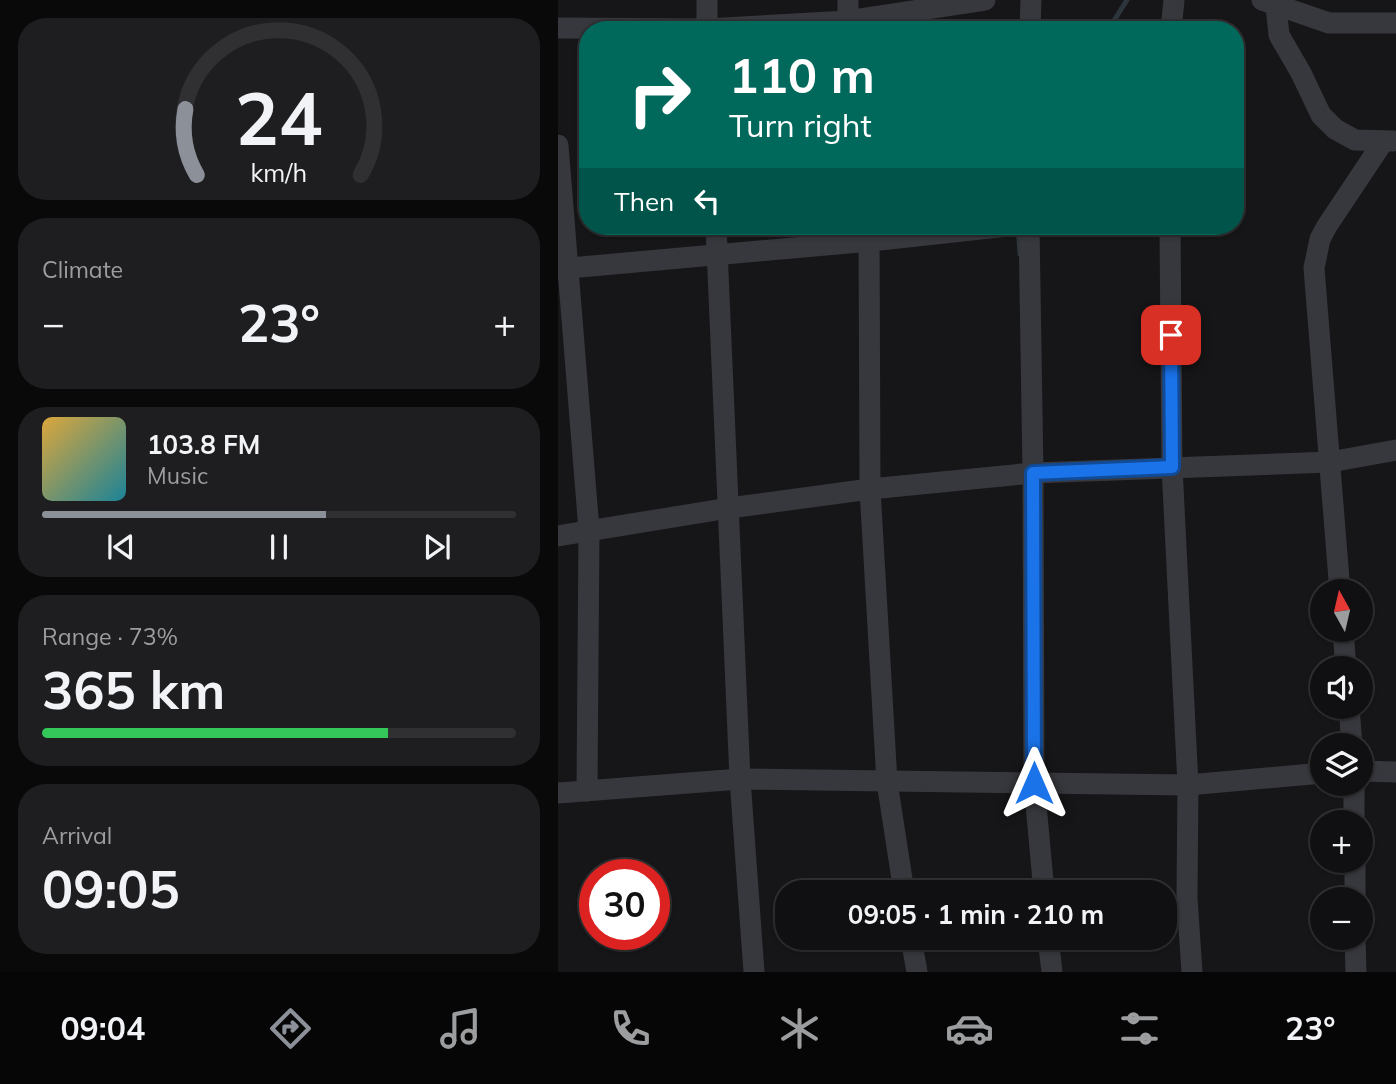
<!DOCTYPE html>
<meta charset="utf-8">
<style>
body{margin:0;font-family:Mulish,sans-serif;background:#1e1e20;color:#f1f3f6;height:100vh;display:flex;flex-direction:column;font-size:26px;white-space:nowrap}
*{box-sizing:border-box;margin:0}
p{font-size:23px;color:#9c9d9f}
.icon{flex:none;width:38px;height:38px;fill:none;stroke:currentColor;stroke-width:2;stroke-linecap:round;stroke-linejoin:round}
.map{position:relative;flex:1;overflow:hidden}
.details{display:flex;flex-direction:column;gap:18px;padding:18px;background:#09090a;width:558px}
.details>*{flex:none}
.top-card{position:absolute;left:21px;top:21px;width:665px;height:214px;border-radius:28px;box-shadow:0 2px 5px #0004,0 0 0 2px #303032;background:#00695c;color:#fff;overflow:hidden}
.needle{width:46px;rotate:352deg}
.tools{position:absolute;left:752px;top:579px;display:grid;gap:14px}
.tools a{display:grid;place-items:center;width:63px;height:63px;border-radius:50%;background:#101012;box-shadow:0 2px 5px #0004,0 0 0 2px #303032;font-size:35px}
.speed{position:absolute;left:21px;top:859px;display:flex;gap:14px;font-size:35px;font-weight:700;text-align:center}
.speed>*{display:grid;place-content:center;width:91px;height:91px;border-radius:50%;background:#101012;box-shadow:0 2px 5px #0004,0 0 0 2px #303032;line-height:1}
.speed .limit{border:10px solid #d22;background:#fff;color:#111}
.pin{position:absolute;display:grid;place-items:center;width:60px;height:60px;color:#fff;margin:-30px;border-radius:14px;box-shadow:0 4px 10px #0006}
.me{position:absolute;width:77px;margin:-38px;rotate:0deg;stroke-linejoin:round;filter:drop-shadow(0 0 5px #0008)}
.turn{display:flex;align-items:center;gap:24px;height:147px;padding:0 35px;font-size:32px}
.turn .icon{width:91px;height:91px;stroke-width:2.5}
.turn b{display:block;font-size:49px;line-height:60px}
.then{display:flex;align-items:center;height:66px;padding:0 35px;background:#0003;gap:14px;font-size:26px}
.big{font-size:52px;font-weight:700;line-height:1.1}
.details .tile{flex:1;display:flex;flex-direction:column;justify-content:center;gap:10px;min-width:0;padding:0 24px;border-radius:28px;background:#1e1e20}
.details .dial{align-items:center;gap:0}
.dial svg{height:182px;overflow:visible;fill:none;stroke:#303032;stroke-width:7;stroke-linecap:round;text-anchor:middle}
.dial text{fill:#f1f3f6;stroke:none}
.song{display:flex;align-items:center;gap:21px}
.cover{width:84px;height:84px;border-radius:10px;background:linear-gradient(135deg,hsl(40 70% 55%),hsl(190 70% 35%))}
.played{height:7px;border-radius:4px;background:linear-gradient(90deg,#8c9099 60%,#303032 60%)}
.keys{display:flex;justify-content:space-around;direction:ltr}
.heat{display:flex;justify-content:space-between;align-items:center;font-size:38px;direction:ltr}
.charge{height:10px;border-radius:5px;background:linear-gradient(90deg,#34c759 73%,#303032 0)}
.trip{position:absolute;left:217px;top:880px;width:402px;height:70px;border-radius:28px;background:#101012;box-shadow:0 2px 5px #0004,0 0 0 2px #303032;font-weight:700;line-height:70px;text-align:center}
.dock{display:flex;height:112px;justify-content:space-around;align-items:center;background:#060607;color:#9c9d9f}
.dock .icon{width:49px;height:49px}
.dock .selected{color:#8c9099}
.dock b{font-size:32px;color:#f1f3f6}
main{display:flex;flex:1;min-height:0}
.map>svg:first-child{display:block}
</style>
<main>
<section class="details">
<div class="tile dial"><svg viewBox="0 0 100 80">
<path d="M14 69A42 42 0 1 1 86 69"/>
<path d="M14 69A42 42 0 0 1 9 40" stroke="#8c9099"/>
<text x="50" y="56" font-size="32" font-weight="700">24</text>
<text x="50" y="72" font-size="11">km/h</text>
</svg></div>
<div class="tile"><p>Climate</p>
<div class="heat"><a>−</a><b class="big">23°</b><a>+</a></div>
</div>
<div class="tile">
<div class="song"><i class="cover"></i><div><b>103.8 FM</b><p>Music</p></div></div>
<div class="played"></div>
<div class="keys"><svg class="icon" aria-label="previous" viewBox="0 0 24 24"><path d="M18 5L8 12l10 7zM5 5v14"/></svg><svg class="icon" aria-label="pause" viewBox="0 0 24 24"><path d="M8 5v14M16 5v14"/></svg><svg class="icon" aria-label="next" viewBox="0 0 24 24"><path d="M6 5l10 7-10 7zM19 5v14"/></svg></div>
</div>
<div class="tile"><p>Range · 73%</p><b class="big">365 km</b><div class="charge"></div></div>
<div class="tile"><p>Arrival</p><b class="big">09:05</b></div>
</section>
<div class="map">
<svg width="838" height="972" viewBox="0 0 838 972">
<rect width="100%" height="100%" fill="#161618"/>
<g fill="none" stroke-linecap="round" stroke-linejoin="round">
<g stroke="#2c353c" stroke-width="5">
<polyline points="550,30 569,0"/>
<polyline points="460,226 462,254"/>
</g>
<g stroke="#37383d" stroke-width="21">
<polyline points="149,0 149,30"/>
<polyline points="290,0 290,30"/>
<polyline points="704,0 771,23 838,23"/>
<polyline points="718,6 721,35 743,73 763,115 777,129 797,140 835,141"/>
<polyline points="0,28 149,29 289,21 427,0"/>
<polyline points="472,30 473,0"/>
<polyline points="613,30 616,0"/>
<polyline points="0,145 31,530 29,791"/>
<polyline points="158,226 182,779 196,972"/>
<polyline points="311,226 312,489 329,782 346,892"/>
<polyline points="471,226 475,473 476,783 486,892"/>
<polyline points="612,226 614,467 630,785 629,898 634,972"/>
<polyline points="0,269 313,241 450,226"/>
<polyline points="0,536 171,508 312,489 475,473 772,462 838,450"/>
<polyline points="782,592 756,268 762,239 769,226 825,142"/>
<polyline points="785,630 788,668"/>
<polyline points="791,707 794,746"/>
<polyline points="803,771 838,772"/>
<polyline points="796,784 796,822"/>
<polyline points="0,793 182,779 630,785 765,773"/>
<polyline points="797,861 797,900"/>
<polyline points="353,938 359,972"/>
<polyline points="490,938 494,972"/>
<polyline points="797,938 798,972"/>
</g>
</g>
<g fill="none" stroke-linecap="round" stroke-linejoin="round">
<g stroke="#114b97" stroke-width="18">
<polyline id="route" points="476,783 475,473 614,467 613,335"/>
</g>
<use href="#route" stroke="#1a73e8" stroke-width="12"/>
</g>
</svg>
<div class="tools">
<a><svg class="needle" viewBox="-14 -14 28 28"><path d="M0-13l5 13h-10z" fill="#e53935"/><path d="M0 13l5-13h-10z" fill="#9c9d9f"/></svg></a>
<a><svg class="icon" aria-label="sound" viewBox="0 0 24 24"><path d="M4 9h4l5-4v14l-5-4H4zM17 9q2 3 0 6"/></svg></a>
<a><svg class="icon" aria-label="layers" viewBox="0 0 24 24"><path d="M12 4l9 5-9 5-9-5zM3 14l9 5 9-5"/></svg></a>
<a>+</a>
<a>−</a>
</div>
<div class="speed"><div class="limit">30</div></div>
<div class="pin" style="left:613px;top:335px;background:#d93025"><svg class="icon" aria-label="arrive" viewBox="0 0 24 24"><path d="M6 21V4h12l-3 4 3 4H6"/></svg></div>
<svg class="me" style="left:476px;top:783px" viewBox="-20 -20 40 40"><path d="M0-17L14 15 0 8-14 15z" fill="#1a73e8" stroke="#fff" stroke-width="4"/></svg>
<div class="trip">09:05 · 1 min · 210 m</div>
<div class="top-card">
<div class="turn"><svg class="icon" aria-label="right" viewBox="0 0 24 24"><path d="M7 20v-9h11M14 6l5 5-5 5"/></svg><div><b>110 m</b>Turn right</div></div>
<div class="then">Then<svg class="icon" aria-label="left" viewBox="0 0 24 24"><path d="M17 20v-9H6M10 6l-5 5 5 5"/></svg></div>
</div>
</div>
</main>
<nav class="dock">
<b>09:04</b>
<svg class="icon selected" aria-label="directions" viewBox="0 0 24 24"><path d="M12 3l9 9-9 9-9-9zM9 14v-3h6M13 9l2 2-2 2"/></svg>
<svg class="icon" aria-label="music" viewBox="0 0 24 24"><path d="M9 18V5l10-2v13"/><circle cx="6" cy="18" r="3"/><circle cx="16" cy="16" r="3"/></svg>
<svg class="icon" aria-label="phone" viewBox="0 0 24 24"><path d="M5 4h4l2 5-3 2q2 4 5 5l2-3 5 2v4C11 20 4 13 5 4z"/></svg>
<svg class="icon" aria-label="climate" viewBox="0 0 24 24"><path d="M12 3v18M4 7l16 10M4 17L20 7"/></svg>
<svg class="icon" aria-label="car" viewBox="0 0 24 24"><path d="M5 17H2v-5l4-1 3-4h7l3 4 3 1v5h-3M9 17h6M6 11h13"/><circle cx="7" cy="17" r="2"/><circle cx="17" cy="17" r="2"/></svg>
<svg class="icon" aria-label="filters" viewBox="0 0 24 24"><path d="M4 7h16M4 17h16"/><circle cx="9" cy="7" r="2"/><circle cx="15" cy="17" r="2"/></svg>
<b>23°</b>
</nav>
